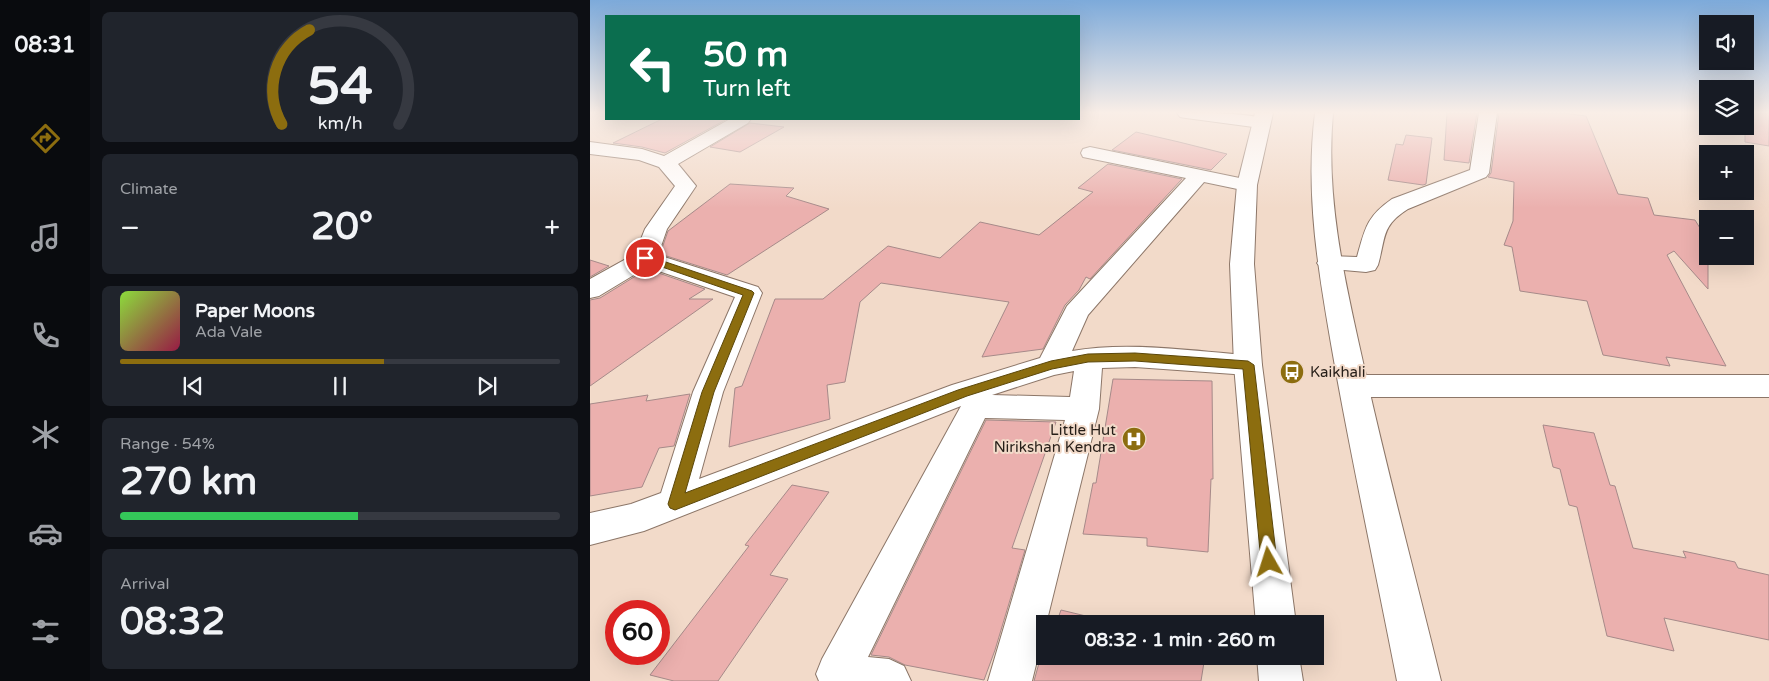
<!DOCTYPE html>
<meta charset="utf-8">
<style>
body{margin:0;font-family:"Varela Round",sans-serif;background:#20242c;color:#f1f3f6;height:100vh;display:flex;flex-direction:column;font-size:19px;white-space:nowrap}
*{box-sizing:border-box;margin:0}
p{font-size:16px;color:#9ea1a6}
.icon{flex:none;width:28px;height:28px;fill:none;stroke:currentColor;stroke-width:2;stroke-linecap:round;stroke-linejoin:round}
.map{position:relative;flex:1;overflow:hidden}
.details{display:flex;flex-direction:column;gap:12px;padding:12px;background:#0d0f14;width:500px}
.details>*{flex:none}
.hud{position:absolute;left:15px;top:15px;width:475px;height:105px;border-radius:0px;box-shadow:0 5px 20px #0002;background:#0b6e4f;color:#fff;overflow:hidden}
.tools{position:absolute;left:1109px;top:15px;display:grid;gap:10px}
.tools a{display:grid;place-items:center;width:55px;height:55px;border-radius:0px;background:#171b24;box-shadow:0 5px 20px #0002;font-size:25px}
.speed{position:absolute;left:15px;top:600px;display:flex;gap:10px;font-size:25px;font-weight:700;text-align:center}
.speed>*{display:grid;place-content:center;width:65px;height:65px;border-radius:50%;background:#171b24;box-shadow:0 5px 20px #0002;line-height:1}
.speed .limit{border:8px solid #d22;background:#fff;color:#111}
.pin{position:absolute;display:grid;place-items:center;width:42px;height:42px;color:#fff;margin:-21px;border:2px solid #fff;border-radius:50%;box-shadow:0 1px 5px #0007}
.me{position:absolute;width:55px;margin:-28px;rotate:354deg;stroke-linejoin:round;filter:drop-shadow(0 0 4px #0008)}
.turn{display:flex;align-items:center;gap:18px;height:105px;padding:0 15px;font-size:22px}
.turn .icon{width:65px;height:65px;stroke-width:2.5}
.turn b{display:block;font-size:35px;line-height:42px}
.big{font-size:38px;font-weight:800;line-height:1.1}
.details .card{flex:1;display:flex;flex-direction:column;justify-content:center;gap:8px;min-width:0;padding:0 18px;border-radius:8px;background:#20242c}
.details .dial{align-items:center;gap:0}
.dial svg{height:130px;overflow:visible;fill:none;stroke:#363941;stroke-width:7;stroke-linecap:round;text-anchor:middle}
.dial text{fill:#f1f3f6;stroke:none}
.song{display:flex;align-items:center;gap:15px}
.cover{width:60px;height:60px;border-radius:8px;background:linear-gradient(135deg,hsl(90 70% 55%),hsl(340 70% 35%))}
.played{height:5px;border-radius:2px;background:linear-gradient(90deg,#8c6d0f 60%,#363941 60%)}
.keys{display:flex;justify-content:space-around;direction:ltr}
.heat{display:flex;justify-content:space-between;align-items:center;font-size:28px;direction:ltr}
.charge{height:8px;border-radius:4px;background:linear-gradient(90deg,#34c759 54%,#363941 0)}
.trip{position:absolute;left:446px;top:615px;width:288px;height:50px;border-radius:0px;background:#171b24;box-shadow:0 5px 20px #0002;font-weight:800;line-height:50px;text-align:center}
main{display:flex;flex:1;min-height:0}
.menu{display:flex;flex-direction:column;width:90px;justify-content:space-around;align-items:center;background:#090b0e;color:#9ea1a6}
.menu .icon{width:35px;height:35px}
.menu .on{color:#8c6d0f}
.menu b{font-size:22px;color:#f1f3f6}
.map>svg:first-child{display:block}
</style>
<main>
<nav class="menu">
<b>08:31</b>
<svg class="icon on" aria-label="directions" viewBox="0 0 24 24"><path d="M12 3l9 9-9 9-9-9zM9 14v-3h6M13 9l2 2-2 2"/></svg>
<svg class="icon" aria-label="music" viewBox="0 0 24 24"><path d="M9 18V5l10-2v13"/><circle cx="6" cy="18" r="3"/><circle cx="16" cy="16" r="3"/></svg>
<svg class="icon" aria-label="phone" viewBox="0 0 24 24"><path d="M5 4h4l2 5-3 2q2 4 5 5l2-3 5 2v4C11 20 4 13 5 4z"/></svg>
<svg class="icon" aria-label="climate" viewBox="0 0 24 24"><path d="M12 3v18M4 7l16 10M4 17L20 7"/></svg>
<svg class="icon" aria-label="car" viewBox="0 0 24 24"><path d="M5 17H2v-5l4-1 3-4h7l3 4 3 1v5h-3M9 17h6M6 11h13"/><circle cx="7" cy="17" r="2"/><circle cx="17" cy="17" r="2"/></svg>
<svg class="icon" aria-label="filters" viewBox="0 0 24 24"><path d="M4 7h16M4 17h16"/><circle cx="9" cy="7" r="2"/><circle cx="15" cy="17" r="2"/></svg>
</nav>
<section class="details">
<div class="card dial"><svg viewBox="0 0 100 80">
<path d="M14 69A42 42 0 1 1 86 69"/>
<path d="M14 69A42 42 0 0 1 31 11" stroke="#8c6d0f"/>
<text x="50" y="56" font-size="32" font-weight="700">54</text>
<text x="50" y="72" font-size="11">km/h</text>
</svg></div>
<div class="card"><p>Climate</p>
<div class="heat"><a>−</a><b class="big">20°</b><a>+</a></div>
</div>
<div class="card">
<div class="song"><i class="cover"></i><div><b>Paper Moons</b><p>Ada Vale</p></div></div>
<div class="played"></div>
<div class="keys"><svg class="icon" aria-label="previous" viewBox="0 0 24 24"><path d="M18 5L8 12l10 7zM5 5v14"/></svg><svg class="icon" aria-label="pause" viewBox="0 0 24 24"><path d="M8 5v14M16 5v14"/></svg><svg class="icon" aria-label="next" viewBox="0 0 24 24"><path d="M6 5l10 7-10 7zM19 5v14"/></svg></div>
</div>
<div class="card"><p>Range · 54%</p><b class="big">270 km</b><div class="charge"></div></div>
<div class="card"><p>Arrival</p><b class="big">08:32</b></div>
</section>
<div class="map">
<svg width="1179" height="681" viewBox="0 0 1179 681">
<rect width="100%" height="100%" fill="#f2dac9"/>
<g fill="#ebb0ae" stroke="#a68a89">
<polygon points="857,113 887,113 879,163 854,160"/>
<polygon points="909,113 972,113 996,116 1028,194 1058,198 1064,215 1105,220 1118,241 1118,289 1084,251 1077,255 1136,366 1076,357 1080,366 1013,355 997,301 930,291 922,247 914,245 923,221 924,182 898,177 901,173"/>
<polygon points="1155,113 1179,113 1179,146 1155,142"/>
<polygon points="72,119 128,119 135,120 75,153 52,147 23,143"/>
<polygon points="160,123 194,127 150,152 120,147"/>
<polygon points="546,132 589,142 637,154 621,170 522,150"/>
<polygon points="816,135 842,138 836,184 833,185 798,180 806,144 813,145"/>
<polygon points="518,164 592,179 500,279 496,277 489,290 475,305 453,349 392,357 419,302 291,283 270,302 255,382 237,385 240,419 139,447 145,388 152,386 185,299 233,299 298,246 350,258 390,222 449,235 503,192 488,188"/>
<polygon points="140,184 204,188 196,196 239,209 137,275 70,254 78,231"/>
<polygon points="0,260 19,266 0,277"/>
<polygon points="57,269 115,289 99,299 123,299 0,386 0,300 10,298"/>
<polygon points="523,379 622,381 623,479 621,479 618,552 557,546 557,538 493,534 503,483 506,483"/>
<polygon points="100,394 84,446 69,448 52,487 0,496 0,404 58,395 56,401"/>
<polygon points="396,420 466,422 422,548 435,550 405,650 394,680 315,665 299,657 281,655"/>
<polygon points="953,425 1004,433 1020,485 1025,486 1043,548 1096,558 1093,551 1145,562 1148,568 1179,575 1179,640 1074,618 1084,651 1017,636 987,507 979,505 970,469 963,467"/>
<polygon points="202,485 239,492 180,575 198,579 128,681 84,681 60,675 159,546 155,545"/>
<polygon points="471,610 529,624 466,624"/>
<polygon points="455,653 455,656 615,656 611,681 444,681 451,656 454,656"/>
</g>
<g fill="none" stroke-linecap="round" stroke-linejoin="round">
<g stroke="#8c7668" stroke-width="2">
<g id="minor">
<path d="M587 113C617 113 648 112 677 119L680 123 677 127 671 128 596 118 590 117Z"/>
<path d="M889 113H907L899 173 896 177 818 209C791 226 796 237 788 265L785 270 776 272 731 268 727 263 731 258 739 256 767 257C775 229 776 217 802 199L880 170Z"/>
<path d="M140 119H161L158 123 88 164 106 186 77 229 68 255 168 287 172 293 133 392 109 479 362 385 450 358 477 306 596 178 493 157 491 153 493 149 500 147 664 181 667 185 664 189 657 191 614 182 498 315 482 351C539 341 600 351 658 355L668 358 672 365 668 372 658 375 545 367 512 368 509 409 442 681H398L475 420 395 418 278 657 299 659 314 666 321 681H229L226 674 232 659 371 406 54 531 0 545V513L41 504 71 493 103 392 145 297 57 267 9 296 0 298V279L45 254 55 229 85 186 69 167 49 160 0 154V142L52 149 74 156ZM484 371 480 397 402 395 464 375Z"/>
<polygon points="764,375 1179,375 1179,397 764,397 754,394 749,386 754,378"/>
</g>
</g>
<g stroke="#8c7668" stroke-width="2">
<g id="major">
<polygon points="665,113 683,113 667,185 664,264 672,365 706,624 666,624 644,365 640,264 647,185"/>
<path d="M725 113H743C735 201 756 286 775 371 798 475 826 578 851 681H807C787 578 765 476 746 372 731 286 714 201 725 113Z"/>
<polygon points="667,656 709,656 713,681 669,681"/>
</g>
</g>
<use href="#minor" fill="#fff" fill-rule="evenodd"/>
<use href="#major" fill="#fff" fill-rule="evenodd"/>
</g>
<linearGradient id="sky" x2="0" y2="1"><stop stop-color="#7daada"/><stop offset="0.54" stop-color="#f9eee7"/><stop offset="1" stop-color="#f9eee7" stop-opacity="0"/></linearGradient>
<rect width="1179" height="208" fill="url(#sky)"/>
<polygon fill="#8c6d0f" stroke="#5b470a" points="55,255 162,291 164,293 124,392 95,493 368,390 461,361 498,354 545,353 658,361 664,365 687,562 685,567 679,569 674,567 671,562 653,369 545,361 498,362 462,369 377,396 90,508 85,510 80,508 78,504 112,392 153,295 52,260 52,256"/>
<defs>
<g id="bus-disc" transform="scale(1.25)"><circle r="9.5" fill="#8c6d0f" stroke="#f2dac9"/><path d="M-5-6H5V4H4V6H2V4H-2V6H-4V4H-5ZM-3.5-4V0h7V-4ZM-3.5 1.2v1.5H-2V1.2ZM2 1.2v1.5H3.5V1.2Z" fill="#fff"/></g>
<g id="hospital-disc" transform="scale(1.25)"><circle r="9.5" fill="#8c6d0f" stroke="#f2dac9"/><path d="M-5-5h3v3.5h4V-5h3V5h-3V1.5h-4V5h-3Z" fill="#fff"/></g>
</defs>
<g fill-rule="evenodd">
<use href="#bus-disc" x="702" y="372"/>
<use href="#hospital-disc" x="544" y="439"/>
</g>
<g text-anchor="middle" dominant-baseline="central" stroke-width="4" stroke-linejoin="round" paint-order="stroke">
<g font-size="15" fill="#261e18" stroke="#f2dac9" text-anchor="start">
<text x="720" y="372">Kaikhali</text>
<text x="526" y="430" text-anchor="end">Little Hut<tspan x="526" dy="17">Nirikshan Kendra</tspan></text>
</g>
</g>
</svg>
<div class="tools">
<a><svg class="icon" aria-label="sound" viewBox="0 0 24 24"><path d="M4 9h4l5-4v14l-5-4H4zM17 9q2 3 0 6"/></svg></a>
<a><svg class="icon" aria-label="layers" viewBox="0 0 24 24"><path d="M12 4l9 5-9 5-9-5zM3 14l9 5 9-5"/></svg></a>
<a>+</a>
<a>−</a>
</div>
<div class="speed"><div class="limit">60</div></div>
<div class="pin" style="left:55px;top:258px;background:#d93025"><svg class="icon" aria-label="arrive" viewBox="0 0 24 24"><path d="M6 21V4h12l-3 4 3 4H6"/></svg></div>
<svg class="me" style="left:679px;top:562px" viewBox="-20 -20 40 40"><path d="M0-17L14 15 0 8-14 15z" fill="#8c6d0f" stroke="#fff" stroke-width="4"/></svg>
<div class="trip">08:32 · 1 min · 260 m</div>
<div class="hud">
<div class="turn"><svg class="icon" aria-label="left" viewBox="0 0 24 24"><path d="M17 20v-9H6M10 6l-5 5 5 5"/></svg><div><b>50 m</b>Turn left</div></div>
</div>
</div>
</main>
